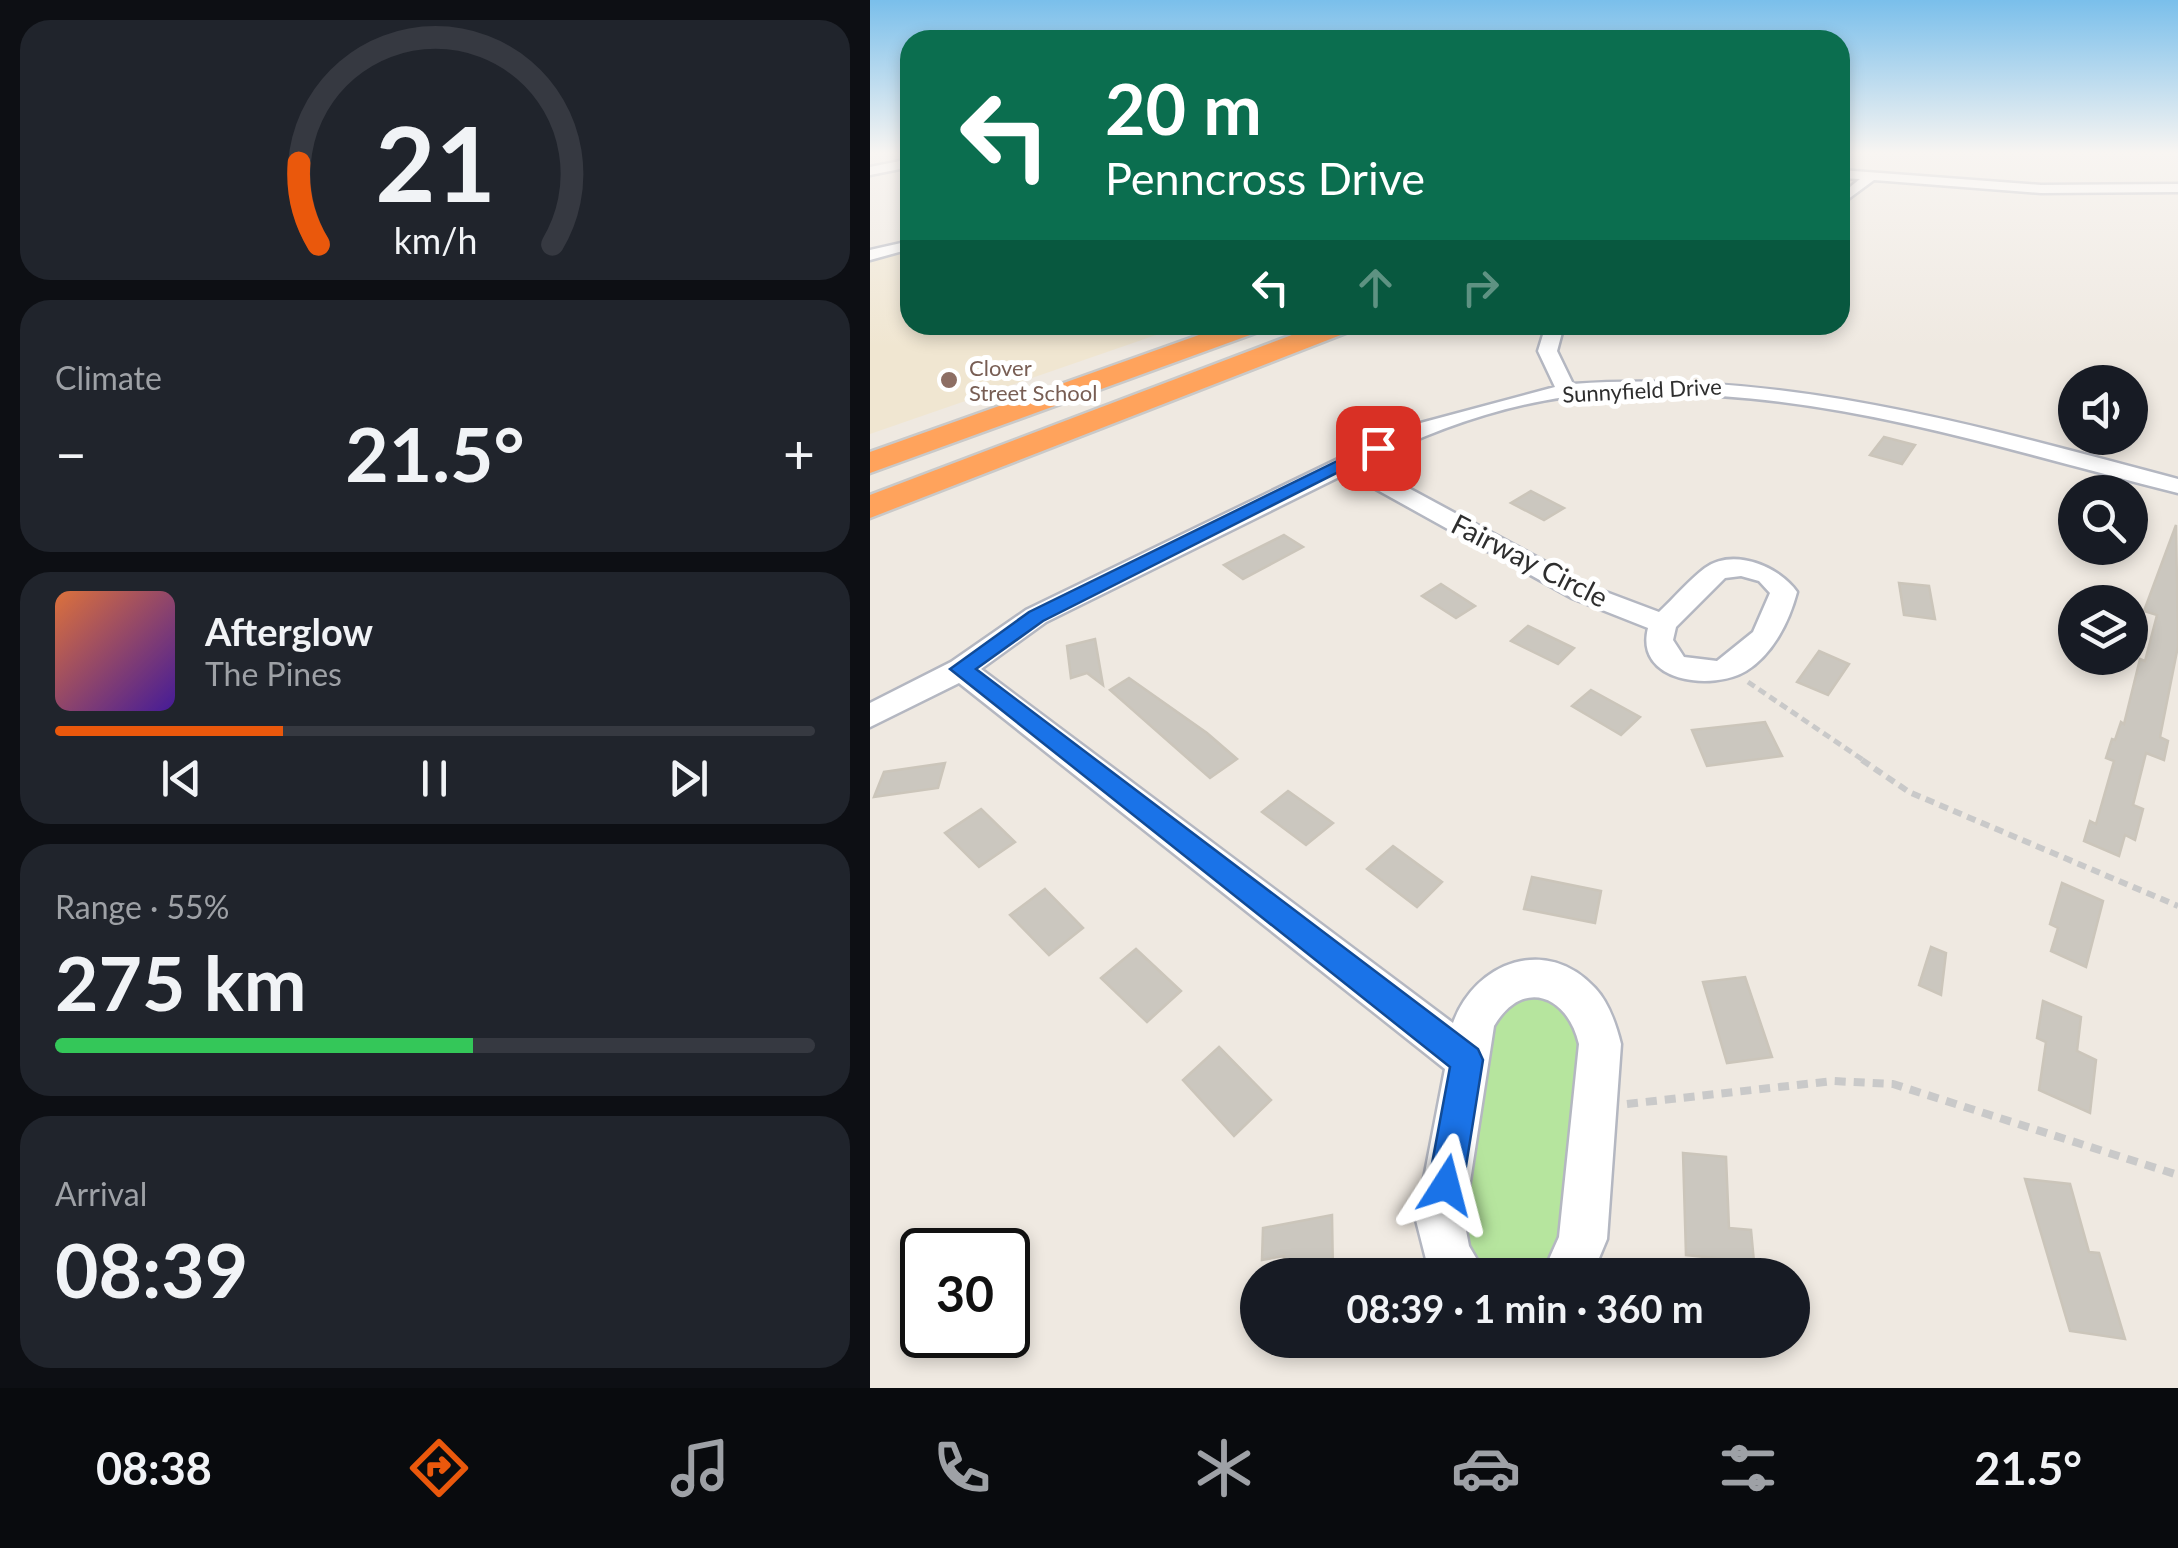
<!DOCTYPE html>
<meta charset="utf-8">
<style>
body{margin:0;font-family:Lato,sans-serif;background:#20242c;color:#f1f3f6;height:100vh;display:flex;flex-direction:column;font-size:38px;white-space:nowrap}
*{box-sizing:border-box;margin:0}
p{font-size:32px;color:#9ea1a6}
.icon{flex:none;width:55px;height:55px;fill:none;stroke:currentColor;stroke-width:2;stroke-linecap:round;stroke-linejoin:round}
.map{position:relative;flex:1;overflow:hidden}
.panel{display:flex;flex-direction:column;gap:20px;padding:20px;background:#0d0f14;width:870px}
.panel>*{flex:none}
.banner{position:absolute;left:30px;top:30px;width:950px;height:305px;border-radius:30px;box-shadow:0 5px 15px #0003;background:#0b6e4f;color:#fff;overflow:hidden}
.controls{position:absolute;left:1188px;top:365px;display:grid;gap:20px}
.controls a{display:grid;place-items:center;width:90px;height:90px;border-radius:50%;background:#171b24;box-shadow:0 5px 15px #0003;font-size:50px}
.speed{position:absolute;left:30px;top:1228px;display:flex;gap:20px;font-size:50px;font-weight:700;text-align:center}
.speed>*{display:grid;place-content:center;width:130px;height:130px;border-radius:50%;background:#171b24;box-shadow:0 5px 15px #0003;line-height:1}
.speed .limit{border:5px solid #111;border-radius:15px;background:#fff;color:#111}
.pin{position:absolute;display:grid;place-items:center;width:85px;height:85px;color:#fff;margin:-42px;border-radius:20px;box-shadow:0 5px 15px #0006}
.me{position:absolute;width:110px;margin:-55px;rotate:9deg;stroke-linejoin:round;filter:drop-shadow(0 0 8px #0008)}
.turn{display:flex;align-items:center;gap:35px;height:210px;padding:0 40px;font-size:45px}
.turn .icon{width:130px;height:130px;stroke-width:2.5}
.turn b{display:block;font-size:70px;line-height:85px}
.lanes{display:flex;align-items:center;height:95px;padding:0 40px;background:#0003;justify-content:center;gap:50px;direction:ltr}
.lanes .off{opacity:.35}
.big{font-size:75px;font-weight:700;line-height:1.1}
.panel .card{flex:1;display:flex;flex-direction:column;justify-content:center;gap:15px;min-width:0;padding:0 35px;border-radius:30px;background:#20242c}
.panel .dial{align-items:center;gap:0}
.dial svg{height:260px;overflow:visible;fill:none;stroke:#363941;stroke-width:7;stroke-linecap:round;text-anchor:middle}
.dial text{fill:#f1f3f6;stroke:none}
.song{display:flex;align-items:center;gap:30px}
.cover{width:120px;height:120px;border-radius:15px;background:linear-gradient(135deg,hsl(20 70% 55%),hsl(260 70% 35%))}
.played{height:10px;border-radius:5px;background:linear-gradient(90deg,#ea580c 30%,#363941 30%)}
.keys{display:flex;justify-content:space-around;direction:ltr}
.heat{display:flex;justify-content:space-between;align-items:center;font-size:55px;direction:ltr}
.charge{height:15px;border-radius:8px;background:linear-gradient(90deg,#34c759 55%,#363941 0)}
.trip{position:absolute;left:370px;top:1258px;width:570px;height:100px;border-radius:50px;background:#171b24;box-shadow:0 5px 15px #0003;font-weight:700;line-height:100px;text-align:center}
.dock{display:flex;height:160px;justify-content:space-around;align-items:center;background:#090b0e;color:#9ea1a6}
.dock .icon{width:70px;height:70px}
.dock .selected{color:#ea580c}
.dock b{font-size:45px;color:#f1f3f6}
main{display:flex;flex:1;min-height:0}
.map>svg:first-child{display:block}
</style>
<main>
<section class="panel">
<div class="card dial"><svg viewBox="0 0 100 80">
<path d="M14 69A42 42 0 1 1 86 69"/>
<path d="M14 69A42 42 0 0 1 8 44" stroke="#ea580c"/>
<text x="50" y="56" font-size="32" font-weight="700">21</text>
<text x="50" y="72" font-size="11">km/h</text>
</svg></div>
<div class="card"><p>Climate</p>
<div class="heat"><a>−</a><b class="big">21.5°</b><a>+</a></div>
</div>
<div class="card">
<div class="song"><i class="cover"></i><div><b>Afterglow</b><p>The Pines</p></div></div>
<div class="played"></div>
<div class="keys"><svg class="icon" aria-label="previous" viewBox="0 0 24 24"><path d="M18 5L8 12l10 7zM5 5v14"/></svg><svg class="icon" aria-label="pause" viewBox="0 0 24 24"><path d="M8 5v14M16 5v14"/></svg><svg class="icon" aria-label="next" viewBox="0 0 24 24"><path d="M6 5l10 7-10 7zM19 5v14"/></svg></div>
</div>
<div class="card"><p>Range · 55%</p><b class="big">275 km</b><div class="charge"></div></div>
<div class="card"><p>Arrival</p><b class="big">08:39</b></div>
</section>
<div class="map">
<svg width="1308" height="1388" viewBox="0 0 1308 1388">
<rect width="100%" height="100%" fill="#efe9e1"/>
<polygon fill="#f0e6d1" points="40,249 40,325 315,325 0,434 0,258"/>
<polygon fill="#b6e59e" points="660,993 691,1002 711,1041 697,1225 675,1272 617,1275 589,1228 626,1013"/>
<g fill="#cbc7bf" stroke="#cbc5ba" stroke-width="2.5">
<polygon points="1014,437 1045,445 1032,464 1000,455"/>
<polygon points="661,491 694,508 674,520 641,503"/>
<polygon points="1306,525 1308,646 1290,737 1298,741 1294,760 1276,753 1263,805 1273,809 1265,840 1255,835 1249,856 1214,841 1220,821 1226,824 1244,761 1236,758 1242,739 1245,740 1251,722 1254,724 1270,659 1275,661 1287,615 1274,611"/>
<polygon points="414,535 433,547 373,579 354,565"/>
<polygon points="1029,583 1059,586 1065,619 1034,615"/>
<polygon points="571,584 605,606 586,618 552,596"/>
<polygon points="658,626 704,648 688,664 641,641"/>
<polygon points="225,639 233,685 217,673 201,678 197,646"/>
<polygon points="949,651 979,664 958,695 927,682"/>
<polygon points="259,678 337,733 367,759 340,778 240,690"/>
<polygon points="721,690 770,717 751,735 702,706"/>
<polygon points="895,722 912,756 837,766 822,730"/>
<polygon points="75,763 68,788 4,797 14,772"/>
<polygon points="418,791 463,823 436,845 392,812"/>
<polygon points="111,809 145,842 109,867 75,833"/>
<polygon points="523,846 572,882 547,907 497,869"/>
<polygon points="662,877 731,891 725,923 654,909"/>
<polygon points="1192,883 1233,901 1216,967 1181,951 1188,928 1180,924"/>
<polygon points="175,889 213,928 179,955 140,915"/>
<polygon points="1061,947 1076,953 1071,995 1049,985"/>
<polygon points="266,949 311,991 277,1022 231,978"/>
<polygon points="875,977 902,1057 857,1063 833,982"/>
<polygon points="1173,1001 1211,1017 1207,1051 1226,1060 1220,1113 1169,1090 1176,1042 1167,1038"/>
<polygon points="349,1047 401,1100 364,1136 313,1080"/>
<polygon points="813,1153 856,1157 859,1228 881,1230 884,1262 816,1255"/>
<polygon points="1155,1179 1200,1184 1219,1252 1229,1253 1255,1339 1200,1331"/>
<polygon points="462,1215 463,1275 413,1275 414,1256 392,1260 393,1228"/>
</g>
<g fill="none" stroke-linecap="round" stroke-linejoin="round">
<g stroke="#b4b7c1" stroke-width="5">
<g id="minor">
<polygon points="40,159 40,167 0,175 0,167"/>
<polygon points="970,170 1171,185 1308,184 1308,192 1171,193 1004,180 970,205 970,195 990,179 970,178"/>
<polygon points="40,241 40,249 0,260 0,250"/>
<path d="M676 325H694L687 351 703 384C912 369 1109 426 1308 479V493C1135 450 967 393 787 394 757 394 725 392 696 397 625 407 558 432 494 464L720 586 789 612C804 598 819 580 835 568 864 547 910 567 927 592 919 622 903 654 876 671 843 691 764 683 778 628L702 598 477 473 176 622 111 669 583 1023C605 962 677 935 725 988 739 1003 746 1024 751 1044L737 1239 722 1275H672L689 1237 709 1044C697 994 652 978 624 1026L594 1220 599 1246 616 1275H560L546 1220 575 1069 89 683 0 727V703L81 662 156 610 532 428 685 387 668 351ZM871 576 889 581 900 593 883 632 847 661 814 657 803 640 806 627 855 578Z"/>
</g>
</g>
<g stroke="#c9c9c9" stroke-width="5">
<g id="highway">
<polygon points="357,325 395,325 391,331 0,473 0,452"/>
<polygon points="448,325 485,325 481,331 0,518 0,495"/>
</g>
</g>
<polyline stroke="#c9c9c9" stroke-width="5" stroke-dasharray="8 5" stroke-linecap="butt" points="878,682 996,762"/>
<polyline stroke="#c9c9c9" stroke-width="6" stroke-dasharray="9 6" stroke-linecap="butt" points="992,760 1039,792 1308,906"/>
<polyline stroke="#c9c9c9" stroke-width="8" stroke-dasharray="11 8" stroke-linecap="butt" points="757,1104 963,1081 1023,1084 1308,1175"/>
<use href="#minor" fill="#fff" fill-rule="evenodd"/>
<use href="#highway" fill="#ffa35c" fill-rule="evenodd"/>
</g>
<linearGradient id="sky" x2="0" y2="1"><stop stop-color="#7abfeb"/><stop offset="0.44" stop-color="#f8f5f2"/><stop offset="1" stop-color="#f8f5f2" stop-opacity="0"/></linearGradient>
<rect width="1308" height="347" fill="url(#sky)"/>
<polygon fill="#1a73e8" stroke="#114b97" stroke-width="2.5" points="502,444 516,448 173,621 106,669 608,1049 613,1060 593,1185 588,1198 576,1203 563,1198 558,1185 580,1067 80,669 159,612"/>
<circle fill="#8d6e63" stroke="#fff" stroke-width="4" cx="79" cy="380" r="10"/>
<g text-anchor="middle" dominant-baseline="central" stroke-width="10" stroke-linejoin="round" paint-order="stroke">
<g font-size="22" fill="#785e54" stroke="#fff" text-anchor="start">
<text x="99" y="367">Clover<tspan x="99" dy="25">Street School</tspan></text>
</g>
<g font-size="22" fill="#2e2e2e" stroke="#fff">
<text transform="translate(772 390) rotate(-3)">Sunnyfield Drive</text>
</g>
<g font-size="28" fill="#2e2e2e" stroke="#fff">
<text transform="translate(660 560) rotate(27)">Fairway Circle</text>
</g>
</g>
</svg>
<div class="controls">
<a><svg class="icon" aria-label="sound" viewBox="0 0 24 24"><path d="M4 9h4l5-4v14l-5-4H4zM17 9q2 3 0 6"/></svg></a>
<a><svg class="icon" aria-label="search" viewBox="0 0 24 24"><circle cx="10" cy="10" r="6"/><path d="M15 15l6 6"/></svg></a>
<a><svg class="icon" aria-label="layers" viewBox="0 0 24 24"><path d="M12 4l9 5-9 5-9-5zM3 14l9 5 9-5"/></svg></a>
</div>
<div class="speed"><div class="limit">30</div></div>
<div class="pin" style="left:508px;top:448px;background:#d93025"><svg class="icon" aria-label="arrive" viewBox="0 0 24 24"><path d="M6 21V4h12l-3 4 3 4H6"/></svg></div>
<svg class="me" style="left:576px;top:1185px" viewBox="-20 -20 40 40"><path d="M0-17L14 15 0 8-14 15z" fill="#1a73e8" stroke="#fff" stroke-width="4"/></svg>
<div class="trip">08:39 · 1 min · 360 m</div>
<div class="banner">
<div class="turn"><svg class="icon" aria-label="left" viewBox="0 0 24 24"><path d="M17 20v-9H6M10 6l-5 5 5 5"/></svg><div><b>20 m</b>Penncross Drive</div></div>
<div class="lanes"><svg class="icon" aria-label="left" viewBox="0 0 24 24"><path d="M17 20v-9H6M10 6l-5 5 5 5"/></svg><svg class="icon off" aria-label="ahead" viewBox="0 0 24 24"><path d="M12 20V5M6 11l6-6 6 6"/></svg><svg class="icon off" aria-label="right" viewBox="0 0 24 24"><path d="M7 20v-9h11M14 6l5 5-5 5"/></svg></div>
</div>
</div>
</main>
<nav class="dock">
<b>08:38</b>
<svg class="icon selected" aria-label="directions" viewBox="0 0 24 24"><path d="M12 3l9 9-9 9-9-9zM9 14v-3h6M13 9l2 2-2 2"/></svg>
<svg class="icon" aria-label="music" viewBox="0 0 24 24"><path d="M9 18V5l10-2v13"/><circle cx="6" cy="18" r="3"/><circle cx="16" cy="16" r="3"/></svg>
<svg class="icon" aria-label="phone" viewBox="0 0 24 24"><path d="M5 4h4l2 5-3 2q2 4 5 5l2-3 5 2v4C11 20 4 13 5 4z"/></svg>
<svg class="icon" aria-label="climate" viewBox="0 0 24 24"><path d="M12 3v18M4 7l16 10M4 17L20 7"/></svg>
<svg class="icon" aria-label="car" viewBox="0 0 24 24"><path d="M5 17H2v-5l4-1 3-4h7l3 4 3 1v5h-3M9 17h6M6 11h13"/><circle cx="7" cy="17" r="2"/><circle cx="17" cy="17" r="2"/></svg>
<svg class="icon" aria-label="filters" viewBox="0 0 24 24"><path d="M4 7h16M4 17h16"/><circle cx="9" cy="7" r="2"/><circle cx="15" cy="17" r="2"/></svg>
<b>21.5°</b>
</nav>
